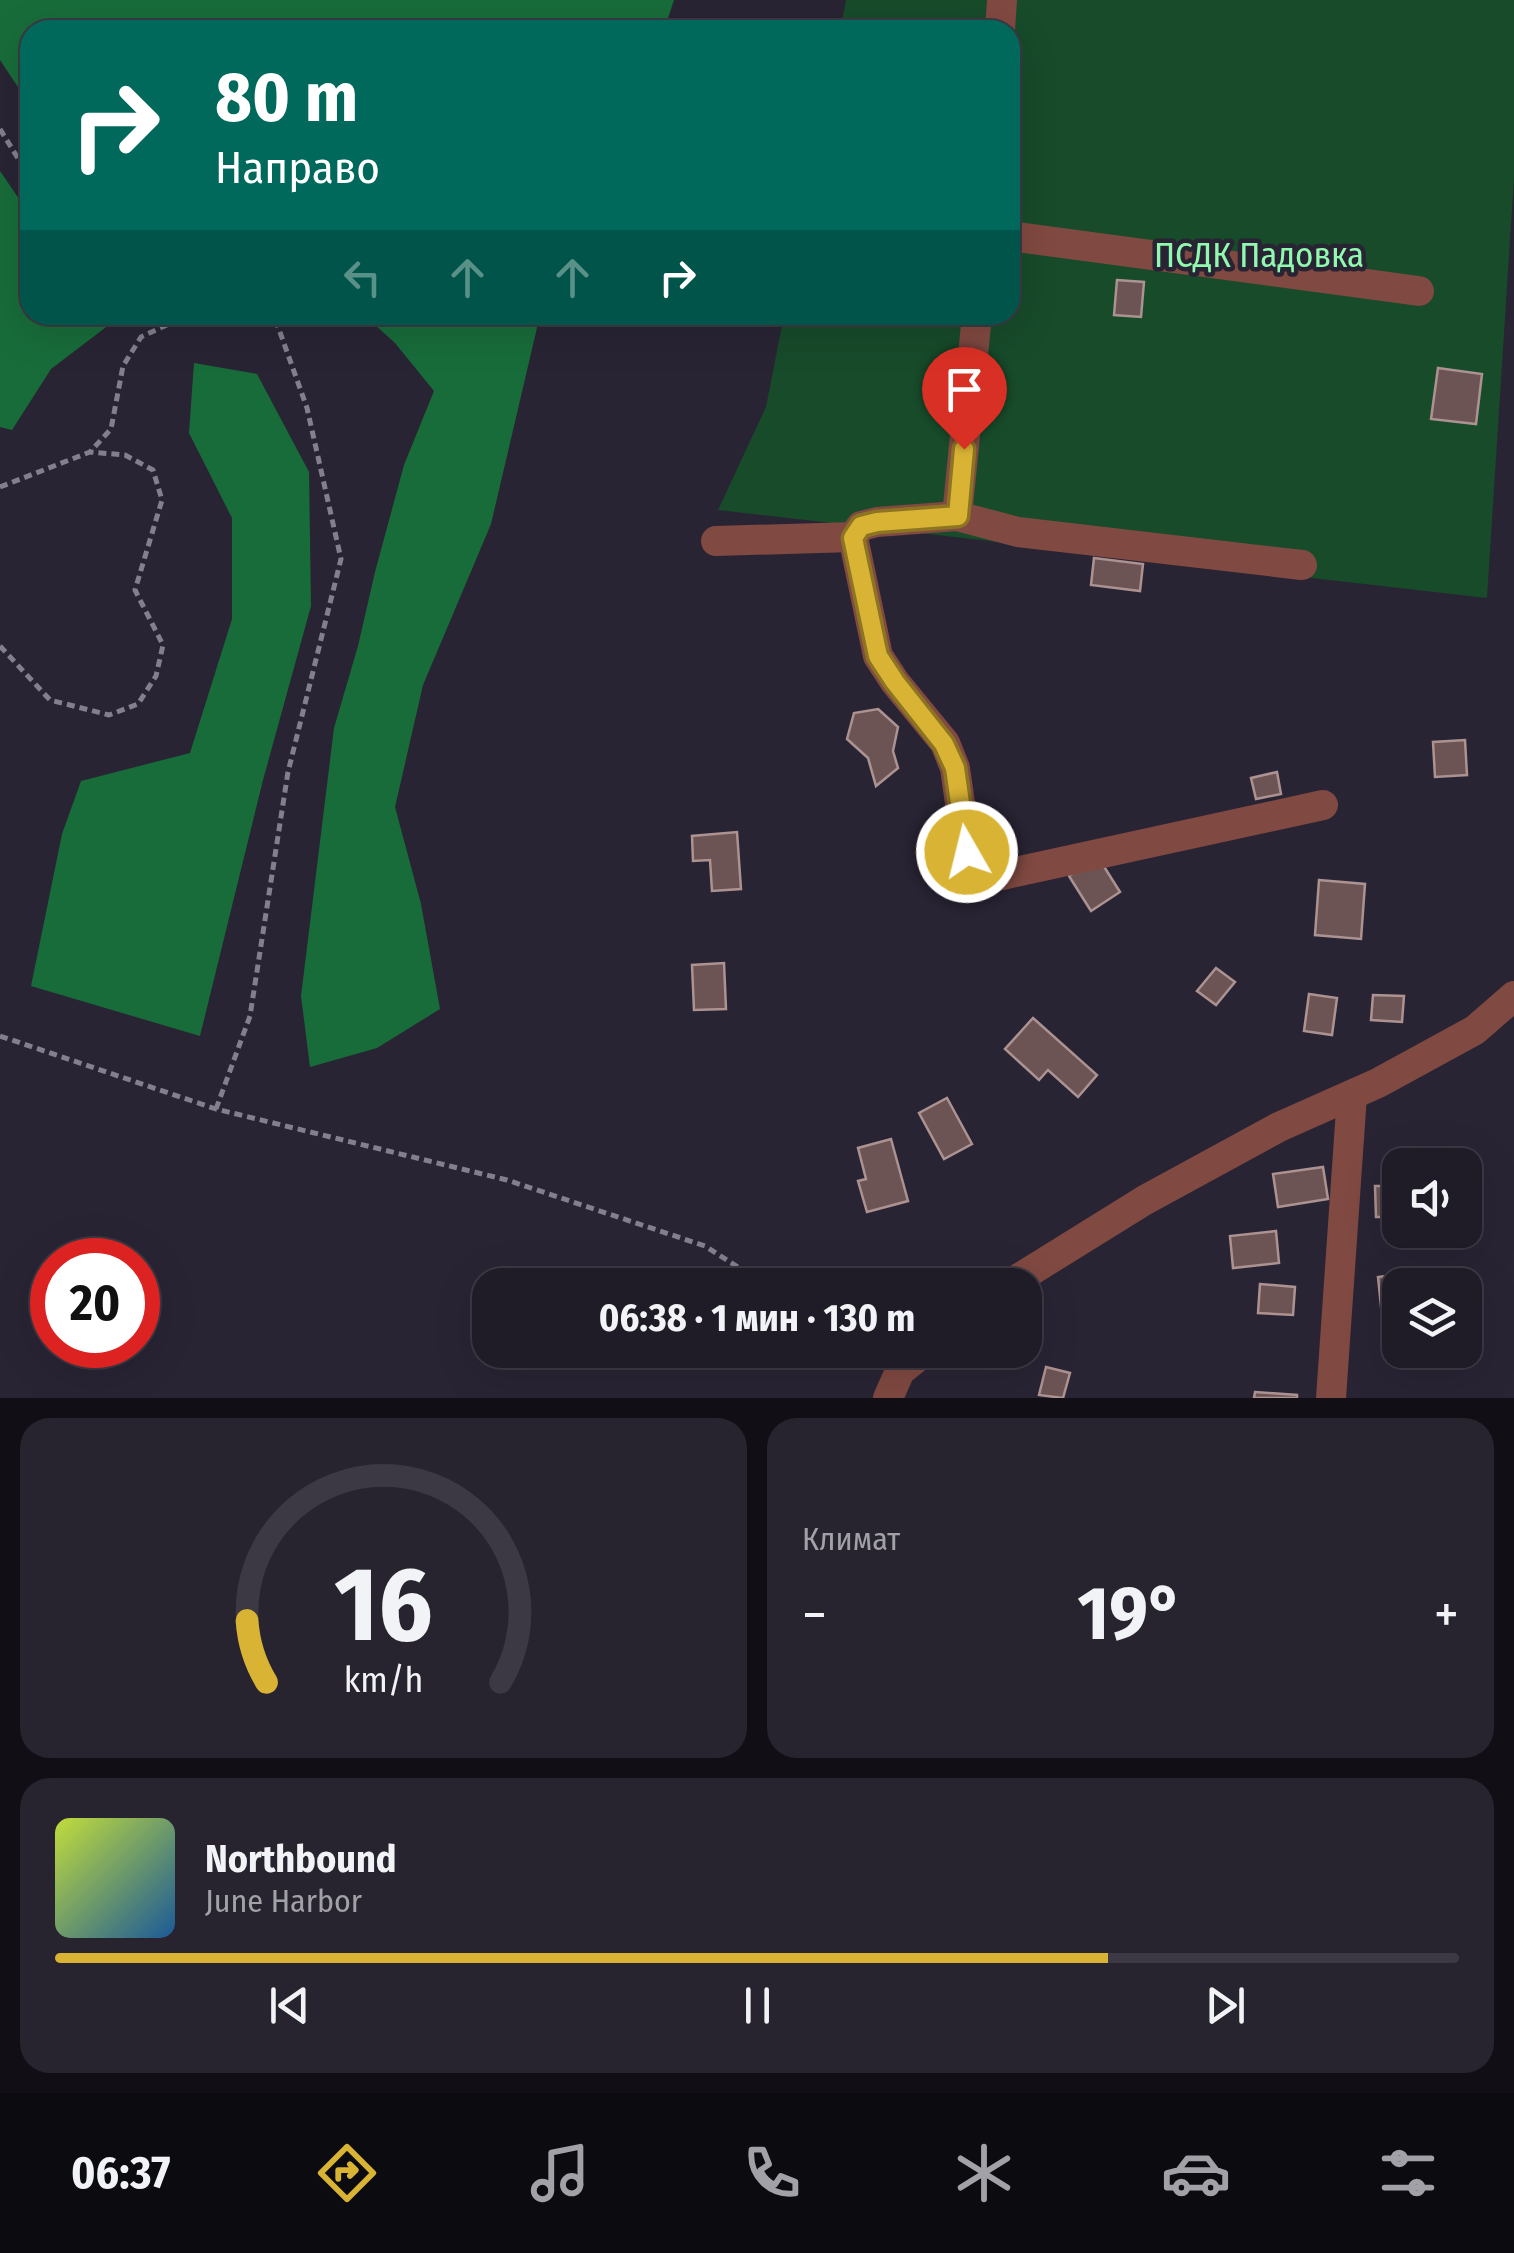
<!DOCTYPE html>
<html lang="ru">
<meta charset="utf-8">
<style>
body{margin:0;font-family:"Fira Sans Condensed",sans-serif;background:#27242f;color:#f1f3f6;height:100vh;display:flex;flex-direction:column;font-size:38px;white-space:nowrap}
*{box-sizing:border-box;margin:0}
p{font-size:32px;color:#a1a1a7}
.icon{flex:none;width:55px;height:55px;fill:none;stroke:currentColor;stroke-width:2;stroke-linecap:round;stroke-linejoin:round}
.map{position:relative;height:1398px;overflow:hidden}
.drawer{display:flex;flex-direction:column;gap:20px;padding:20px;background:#110f15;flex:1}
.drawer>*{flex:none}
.guide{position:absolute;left:20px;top:20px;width:1000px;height:305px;border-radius:30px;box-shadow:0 10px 40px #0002,0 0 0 2px #3c3944;background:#00695c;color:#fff;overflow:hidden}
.fabs{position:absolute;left:1382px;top:1148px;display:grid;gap:20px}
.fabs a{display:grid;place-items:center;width:100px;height:100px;border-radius:20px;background:#1f1b27;box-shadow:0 10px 40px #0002,0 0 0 2px #3c3944;font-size:50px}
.speed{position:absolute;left:30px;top:1238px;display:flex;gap:20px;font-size:50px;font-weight:700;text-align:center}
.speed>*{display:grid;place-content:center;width:130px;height:130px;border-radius:50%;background:#1f1b27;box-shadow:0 10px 40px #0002,0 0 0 2px #3c3944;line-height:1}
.speed .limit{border:15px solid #d22;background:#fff;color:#111}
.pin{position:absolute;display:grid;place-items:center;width:85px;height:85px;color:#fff;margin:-102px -42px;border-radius:50% 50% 50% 0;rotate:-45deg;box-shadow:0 0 10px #0007}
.pin .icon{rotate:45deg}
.me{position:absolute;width:110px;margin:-55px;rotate:352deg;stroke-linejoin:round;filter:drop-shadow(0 0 8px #0008)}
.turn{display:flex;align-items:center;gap:35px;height:210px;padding:0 30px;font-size:45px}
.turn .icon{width:130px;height:130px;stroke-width:2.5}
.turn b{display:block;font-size:70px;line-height:85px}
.lanes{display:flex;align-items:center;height:95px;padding:0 30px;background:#0003;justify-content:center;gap:50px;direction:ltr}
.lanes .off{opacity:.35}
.big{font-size:75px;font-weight:700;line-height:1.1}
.drawer .tile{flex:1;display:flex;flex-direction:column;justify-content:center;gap:15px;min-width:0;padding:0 35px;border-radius:30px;background:#27242f}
.drawer .dial{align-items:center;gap:0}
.dial svg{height:260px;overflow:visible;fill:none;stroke:#3c3944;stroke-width:7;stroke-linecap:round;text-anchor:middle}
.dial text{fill:#f1f3f6;stroke:none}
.song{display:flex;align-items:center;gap:30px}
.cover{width:120px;height:120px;border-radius:15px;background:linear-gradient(135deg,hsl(70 70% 55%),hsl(210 70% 35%))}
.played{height:10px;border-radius:5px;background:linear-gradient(90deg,#d9b334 75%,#3c3944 75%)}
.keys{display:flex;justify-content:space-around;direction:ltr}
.heat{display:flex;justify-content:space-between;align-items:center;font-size:55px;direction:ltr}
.drawer .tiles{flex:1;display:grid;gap:20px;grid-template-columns:1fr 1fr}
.tile:last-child{grid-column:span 2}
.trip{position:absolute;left:472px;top:1268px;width:570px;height:100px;border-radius:30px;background:#1f1b27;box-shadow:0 10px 40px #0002,0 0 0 2px #3c3944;font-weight:700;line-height:100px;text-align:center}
.menu{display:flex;height:160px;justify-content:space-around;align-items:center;background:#0c0b10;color:#a1a1a7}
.menu .icon{width:70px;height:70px}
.menu .current{color:#d9b334}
.menu b{font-size:45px;color:#f1f3f6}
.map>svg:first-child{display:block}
</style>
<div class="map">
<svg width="1514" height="1398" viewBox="0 0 1514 1398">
<rect width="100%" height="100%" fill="#292434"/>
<polygon fill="#174b2a" points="846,0 1514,0 1514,178 1487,598 718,510 766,407 784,315 1010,315 1010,30 840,30"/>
<g fill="#186c3a">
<polygon points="0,0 674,0 664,30 30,30 30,105 0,60"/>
<polygon points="0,171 30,215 30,315 122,315 51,369 12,430 0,427"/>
<polygon points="364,315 540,315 491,524 423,685 395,807 421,904 440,1009 377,1048 310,1067 301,996 334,728 358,646 375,572 404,465 434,391 395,343"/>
<polygon points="194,363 257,374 309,472 311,606 263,780 200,1036 31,986 62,834 81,781 190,753 232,619 232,518 189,433"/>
</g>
<g fill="#6b5453" stroke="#ac9291" stroke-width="2.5">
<polygon points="1117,280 1144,282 1141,317 1114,315"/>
<polygon points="1438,368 1482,374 1476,424 1431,419"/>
<polygon points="1094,558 1143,564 1140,591 1091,585"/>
<polygon points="878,709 898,727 893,751 898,768 876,786 868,758 847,739 854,713"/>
<polygon points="1465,740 1467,775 1435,777 1433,742"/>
<polygon points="1277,772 1281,794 1256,799 1251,778"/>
<polygon points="737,832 741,889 712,891 710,860 693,861 692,836"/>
<polygon points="1098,857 1120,892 1091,911 1069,876"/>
<polygon points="1319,880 1365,884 1361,939 1315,935"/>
<polygon points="724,963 726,1009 694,1010 692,965"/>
<polygon points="1216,968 1235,982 1216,1005 1197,991"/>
<polygon points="1309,994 1337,998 1332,1035 1304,1031"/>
<polygon points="1373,995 1404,996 1402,1022 1371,1020"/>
<polygon points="1033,1018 1097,1075 1078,1097 1048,1070 1039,1080 1005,1049"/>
<polygon points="947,1098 972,1144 944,1159 919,1113"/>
<polygon points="891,1139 908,1201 867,1212 858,1181 866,1179 858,1148"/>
<polygon points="1323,1167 1328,1199 1278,1207 1273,1174"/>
<polygon points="1375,1186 1400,1186 1400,1217 1376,1217"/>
<polygon points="1276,1231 1279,1263 1233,1268 1230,1236"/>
<polygon points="1416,1272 1417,1285 1400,1285 1400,1319 1391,1320 1390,1305 1381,1306 1378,1277"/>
<polygon points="1260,1284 1295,1287 1293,1315 1258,1313"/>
<polygon points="1046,1367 1070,1373 1063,1398 1039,1395"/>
<polygon points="1255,1392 1297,1395 1297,1398 1254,1398"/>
</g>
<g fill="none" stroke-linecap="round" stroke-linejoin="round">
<g stroke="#837f8d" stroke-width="5" stroke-dasharray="8 5" stroke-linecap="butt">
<polyline points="0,129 30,178"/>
<polyline points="0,487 90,452 111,429 123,366 141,337 188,315"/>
<polyline points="0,646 50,700 109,715 138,704 156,676 163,645 135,590 162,500 153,470 125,455 90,452"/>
<polyline points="0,1036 216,1109 507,1180 705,1246 766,1285"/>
<polyline points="216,1109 250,1016 288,772 341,559 307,408 276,321 227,315"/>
</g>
<g stroke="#804941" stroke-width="30">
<polyline points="1000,30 1002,0"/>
<polyline points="1010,236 1419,291"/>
<polyline points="977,315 957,516 1018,532 1302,565"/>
<polyline points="957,516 877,522 861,526 853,537 878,656 895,682 945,743 955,768 967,852 973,865 987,873 1002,875 1323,805"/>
<polyline points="716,541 853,537"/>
<polyline points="1008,1285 1145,1200 1279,1127 1378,1083 1475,1030 1514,996"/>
<polyline points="888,1398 900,1371 926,1350"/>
<polyline points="1331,1398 1352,1095"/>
</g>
</g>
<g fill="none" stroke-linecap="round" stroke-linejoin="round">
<g stroke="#8d7422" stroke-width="25">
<polyline id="route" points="964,449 958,516 877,522 861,526 853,538 878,656 895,682 944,744 955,768 967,852"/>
</g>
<use href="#route" stroke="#d9b334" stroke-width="18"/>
</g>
<g text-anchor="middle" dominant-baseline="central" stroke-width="9" stroke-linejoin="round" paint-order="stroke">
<g font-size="35" fill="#90f9af" stroke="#292434">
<text x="1259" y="255">ПСДК Падовка</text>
</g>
</g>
</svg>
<div class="fabs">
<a><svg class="icon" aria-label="sound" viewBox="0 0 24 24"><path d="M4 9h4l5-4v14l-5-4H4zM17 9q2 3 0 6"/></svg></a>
<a><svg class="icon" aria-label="layers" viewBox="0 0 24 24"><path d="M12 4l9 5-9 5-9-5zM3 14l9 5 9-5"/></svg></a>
</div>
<div class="speed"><div class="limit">20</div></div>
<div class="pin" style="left:964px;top:449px;background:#d93025"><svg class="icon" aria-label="arrive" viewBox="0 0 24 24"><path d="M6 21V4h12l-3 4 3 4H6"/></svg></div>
<svg class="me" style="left:967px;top:852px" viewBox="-20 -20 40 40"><circle r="17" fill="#d9b334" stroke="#fff" stroke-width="3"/><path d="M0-11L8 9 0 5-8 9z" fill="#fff"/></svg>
<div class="trip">06:38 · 1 мин · 130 m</div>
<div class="guide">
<div class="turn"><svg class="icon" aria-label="right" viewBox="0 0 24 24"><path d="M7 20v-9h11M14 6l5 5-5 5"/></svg><div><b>80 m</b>Направо</div></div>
<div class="lanes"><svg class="icon off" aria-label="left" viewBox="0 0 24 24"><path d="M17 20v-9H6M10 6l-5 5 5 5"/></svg><svg class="icon off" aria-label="ahead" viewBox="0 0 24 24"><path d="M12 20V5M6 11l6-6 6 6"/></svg><svg class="icon off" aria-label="ahead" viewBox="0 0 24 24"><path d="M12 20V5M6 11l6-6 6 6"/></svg><svg class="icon" aria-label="right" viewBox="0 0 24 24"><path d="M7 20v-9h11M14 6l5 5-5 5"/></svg></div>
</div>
</div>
<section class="drawer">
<div class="tiles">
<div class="tile dial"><svg viewBox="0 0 100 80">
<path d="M14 69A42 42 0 1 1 86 69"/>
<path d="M14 69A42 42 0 0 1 8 50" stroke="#d9b334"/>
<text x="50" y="56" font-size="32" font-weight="700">16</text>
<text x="50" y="72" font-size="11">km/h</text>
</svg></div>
<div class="tile"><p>Климат</p>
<div class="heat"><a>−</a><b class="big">19°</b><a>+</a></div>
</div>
<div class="tile">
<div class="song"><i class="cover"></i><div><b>Northbound</b><p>June Harbor</p></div></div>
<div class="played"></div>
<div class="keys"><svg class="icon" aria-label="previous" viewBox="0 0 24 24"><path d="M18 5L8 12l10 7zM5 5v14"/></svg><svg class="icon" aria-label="pause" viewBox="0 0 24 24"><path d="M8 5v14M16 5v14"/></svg><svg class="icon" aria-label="next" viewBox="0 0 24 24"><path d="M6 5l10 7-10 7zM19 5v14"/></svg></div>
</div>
</div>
</section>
<nav class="menu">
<b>06:37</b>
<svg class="icon current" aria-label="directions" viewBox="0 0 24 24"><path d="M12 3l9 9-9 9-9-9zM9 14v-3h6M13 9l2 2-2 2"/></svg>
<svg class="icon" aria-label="music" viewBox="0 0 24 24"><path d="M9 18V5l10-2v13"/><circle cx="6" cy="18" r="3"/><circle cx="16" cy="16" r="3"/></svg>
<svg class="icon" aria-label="phone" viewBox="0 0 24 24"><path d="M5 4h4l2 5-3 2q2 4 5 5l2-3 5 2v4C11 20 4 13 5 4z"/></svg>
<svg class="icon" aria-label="climate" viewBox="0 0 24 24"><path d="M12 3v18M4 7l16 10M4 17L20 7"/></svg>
<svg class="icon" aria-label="car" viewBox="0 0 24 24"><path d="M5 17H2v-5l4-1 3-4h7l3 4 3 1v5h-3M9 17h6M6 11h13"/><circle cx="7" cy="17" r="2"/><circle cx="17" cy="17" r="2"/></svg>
<svg class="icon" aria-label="filters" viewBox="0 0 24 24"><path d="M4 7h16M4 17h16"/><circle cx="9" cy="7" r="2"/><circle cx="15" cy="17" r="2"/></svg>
</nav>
